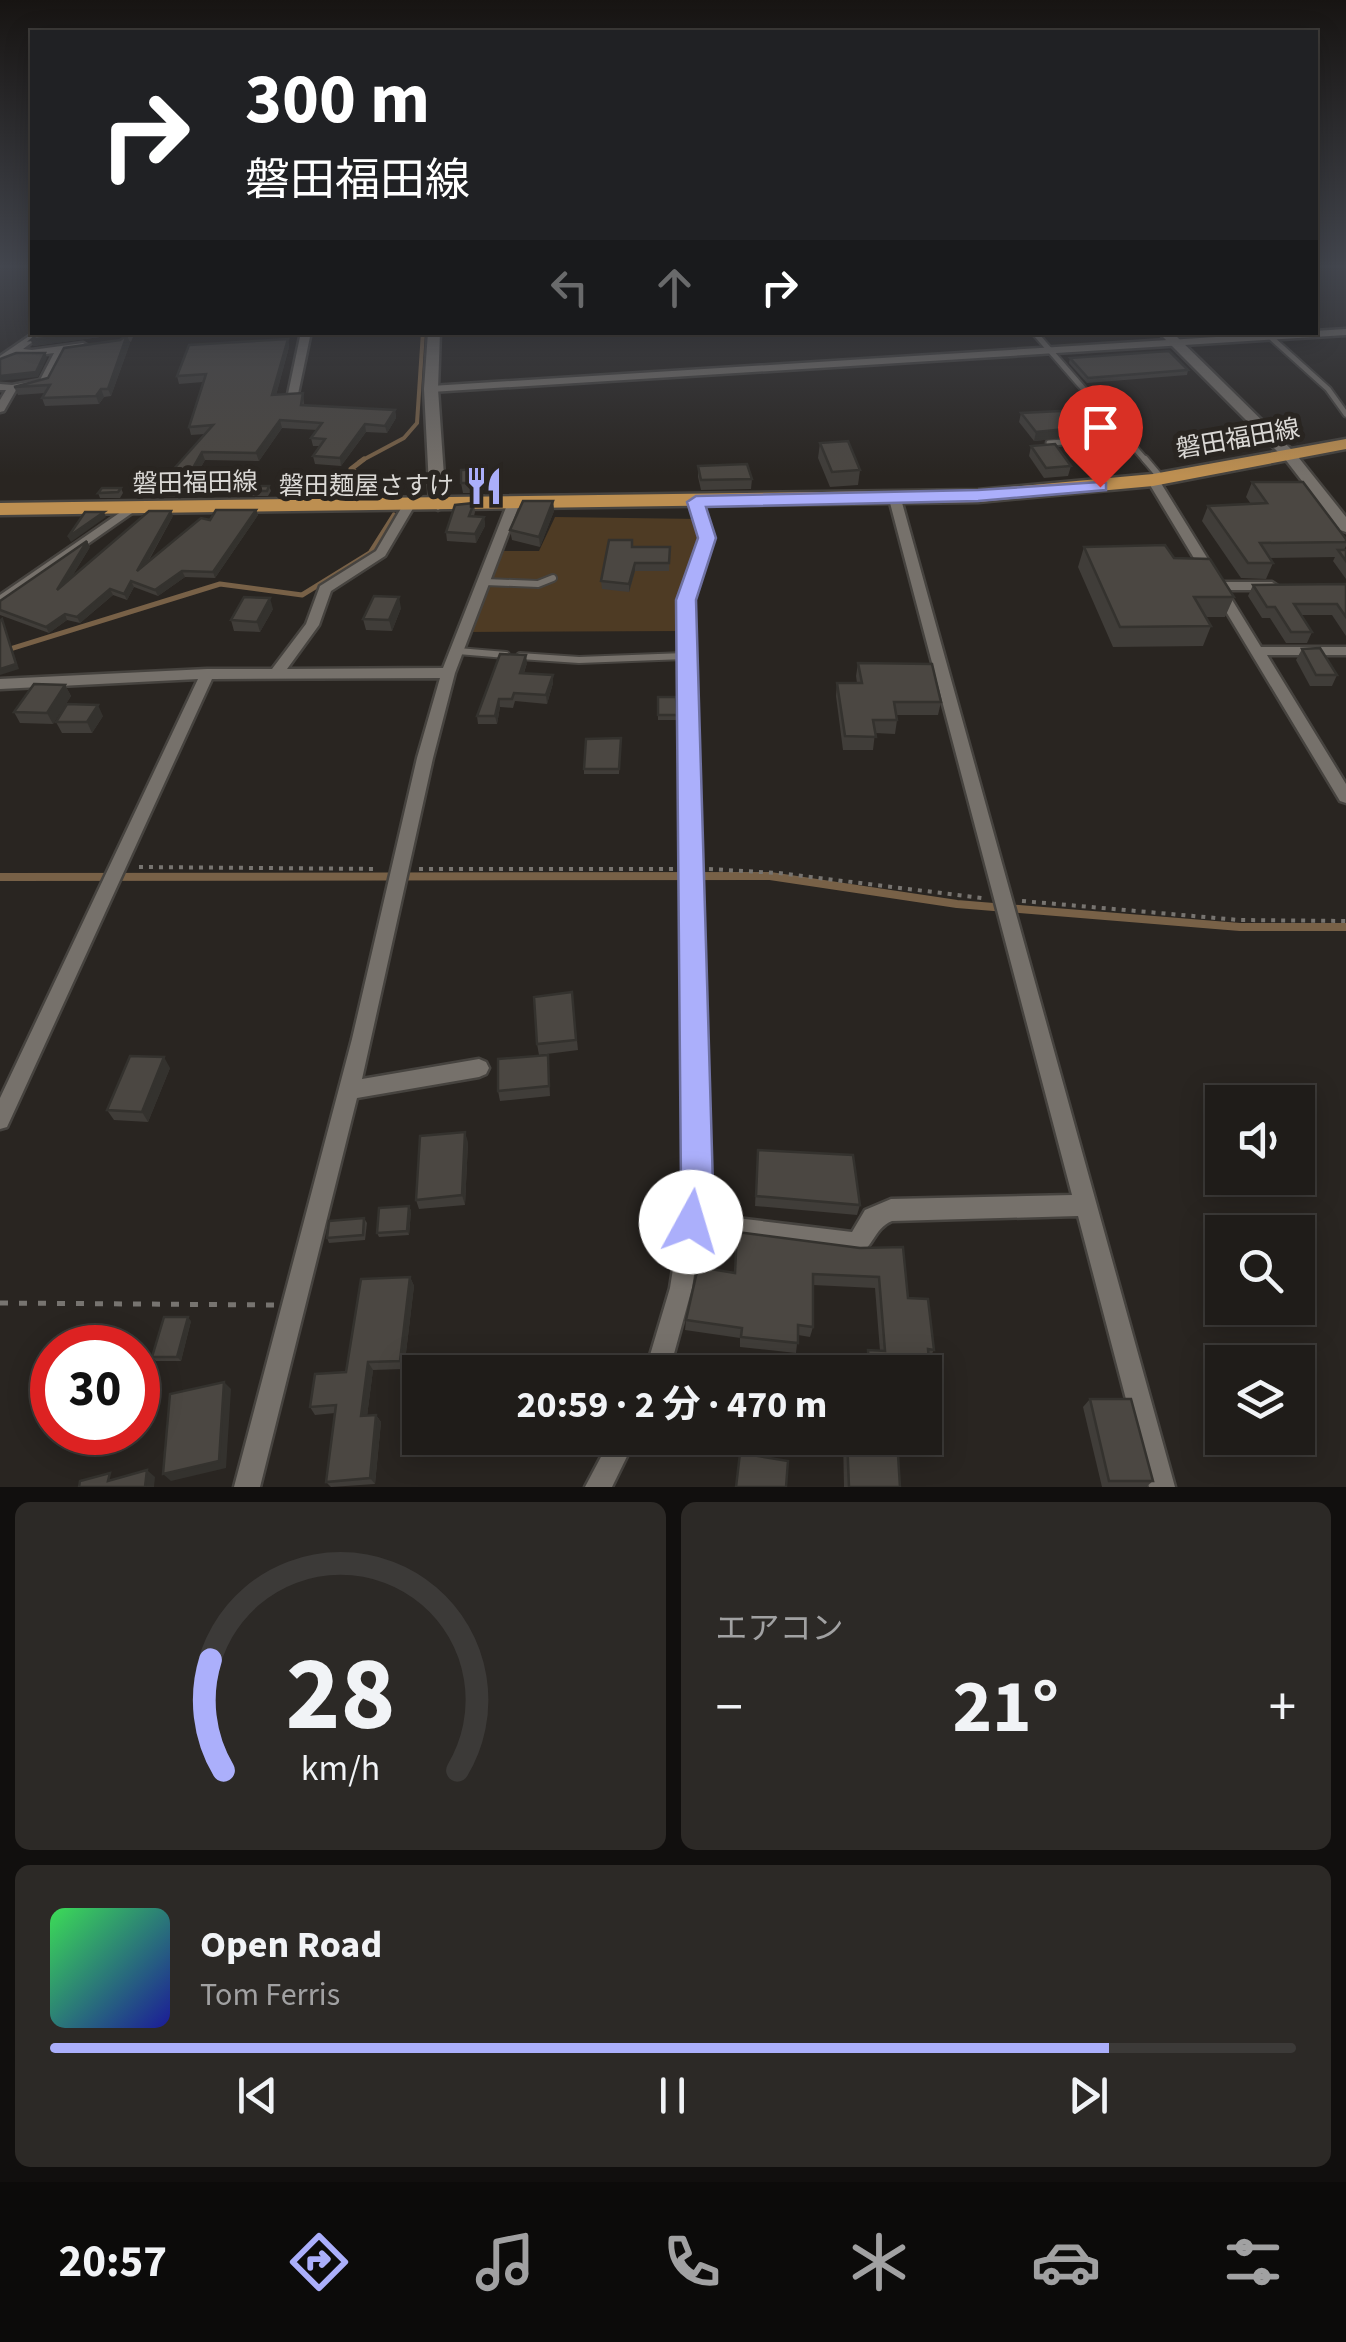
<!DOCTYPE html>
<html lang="ja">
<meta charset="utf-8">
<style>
body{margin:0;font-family:"Source Sans 3","Noto Sans JP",sans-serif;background:#2c2926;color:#f1f3f6;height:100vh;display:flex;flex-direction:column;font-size:38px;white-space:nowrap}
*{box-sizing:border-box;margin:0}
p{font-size:32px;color:#a1a1a2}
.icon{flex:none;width:55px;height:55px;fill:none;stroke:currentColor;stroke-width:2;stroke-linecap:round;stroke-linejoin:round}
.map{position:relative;height:1487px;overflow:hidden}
.panel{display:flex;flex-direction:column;gap:15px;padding:15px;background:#110f0e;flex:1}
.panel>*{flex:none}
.hud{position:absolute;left:30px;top:30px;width:1288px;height:305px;border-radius:0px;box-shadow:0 5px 25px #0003,0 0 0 2px #3c3a38;background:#202124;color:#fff;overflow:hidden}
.fabs{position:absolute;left:1205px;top:1085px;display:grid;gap:20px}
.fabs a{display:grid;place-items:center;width:110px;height:110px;border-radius:0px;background:#1f1c19;box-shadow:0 5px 25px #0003,0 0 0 2px #3c3a38;font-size:50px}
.speed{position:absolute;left:30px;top:1325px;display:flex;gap:20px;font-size:50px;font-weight:700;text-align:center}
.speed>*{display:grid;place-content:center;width:130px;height:130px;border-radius:50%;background:#1f1c19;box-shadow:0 5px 25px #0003,0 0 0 2px #3c3a38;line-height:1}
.speed .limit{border:15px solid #d22;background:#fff;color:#111}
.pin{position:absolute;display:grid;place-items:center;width:85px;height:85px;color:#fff;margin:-102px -42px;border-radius:50% 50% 50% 0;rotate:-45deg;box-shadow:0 0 10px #0007}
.pin .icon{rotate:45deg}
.me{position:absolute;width:110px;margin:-55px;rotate:6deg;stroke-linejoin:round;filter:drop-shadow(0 0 8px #0008)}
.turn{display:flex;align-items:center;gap:35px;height:210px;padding:0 50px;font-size:45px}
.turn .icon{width:130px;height:130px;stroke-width:2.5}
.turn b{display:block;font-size:70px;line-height:85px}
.lanes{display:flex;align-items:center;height:95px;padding:0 50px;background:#0003;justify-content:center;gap:50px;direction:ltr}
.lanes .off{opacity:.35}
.big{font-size:75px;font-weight:700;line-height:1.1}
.panel .card{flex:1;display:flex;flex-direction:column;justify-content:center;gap:15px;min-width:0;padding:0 35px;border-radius:15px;background:#2c2926}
.panel .dial{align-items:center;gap:0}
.dial svg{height:260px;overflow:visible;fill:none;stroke:#3c3a38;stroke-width:7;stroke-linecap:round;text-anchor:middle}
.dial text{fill:#f1f3f6;stroke:none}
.song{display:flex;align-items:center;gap:30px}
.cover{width:120px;height:120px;border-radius:15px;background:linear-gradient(135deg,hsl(130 70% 55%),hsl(240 70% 35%))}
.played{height:10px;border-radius:5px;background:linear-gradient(90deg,#abaffb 85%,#3c3a38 85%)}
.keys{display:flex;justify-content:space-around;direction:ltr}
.heat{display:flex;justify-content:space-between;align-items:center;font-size:55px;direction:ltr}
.panel .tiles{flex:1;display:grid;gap:15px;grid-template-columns:1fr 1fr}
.card:last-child{grid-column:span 2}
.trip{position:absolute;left:402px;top:1355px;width:540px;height:100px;border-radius:0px;background:#1f1c19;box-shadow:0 5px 25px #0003,0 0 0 2px #3c3a38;font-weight:700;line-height:100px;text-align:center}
.menu{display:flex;height:160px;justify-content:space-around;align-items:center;background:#0c0b0a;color:#a1a1a2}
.menu .icon{width:70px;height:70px}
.menu .selected{color:#abaffb}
.menu b{font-size:45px;color:#f1f3f6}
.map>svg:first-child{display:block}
</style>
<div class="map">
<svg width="1346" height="1487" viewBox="0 0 1346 1487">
<rect width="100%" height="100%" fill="#292521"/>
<polygon fill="#4e3b24" points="555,517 701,519 704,545 686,631 465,632 504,551 539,551"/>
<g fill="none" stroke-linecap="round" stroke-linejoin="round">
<polyline stroke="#786147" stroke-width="4" points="359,462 404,438 417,423 423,332"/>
<g stroke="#786147" stroke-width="5">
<polyline points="364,459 351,469 392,497"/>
<polyline points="0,652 220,584 302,595 370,553 394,515"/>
</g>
<polyline stroke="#786147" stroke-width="8" points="0,877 770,876 957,904 1240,927 1346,927"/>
<g stroke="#46433f" stroke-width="9">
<g id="service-far1">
<polyline points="1034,332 1147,462"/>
<polyline points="1265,332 1328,389 1346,414"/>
<polyline points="1049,443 1126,438"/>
</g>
</g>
<g stroke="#46433f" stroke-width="10">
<g id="service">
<polyline points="1145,459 1161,478"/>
<polyline points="485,582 538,584 553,578"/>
<polyline points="458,651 506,655"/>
<polyline points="520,656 579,660 685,656"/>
</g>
</g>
<g stroke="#46433f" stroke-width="5">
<g id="minor">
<polygon points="1346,329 1346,335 431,392 426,389 431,386"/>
<polygon points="35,332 46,332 23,349 32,350 83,343 88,346 65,351 48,384 16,390 4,411 0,412 0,400 6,390 0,390 0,384 12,385 40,380 54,353 32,356 15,354 0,363 0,356"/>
<polygon points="301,332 311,332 298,394 293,397 288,394"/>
<polygon points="1153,477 1159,480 1222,582 1272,582 1278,586 1272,590 1226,590 1261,647 1346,647 1346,655 1267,655 1346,784 1346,803 1340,801 1147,480"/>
<path d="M895 496 901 499 1175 1487H1149L1078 1216 892 1221C873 1229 874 1248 857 1255L700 1235 692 1288 669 1372H645L670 1288 686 1186 679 600 701 537 690 502 692 500 696 498 702 502 713 537 693 600 708 1186 703 1214 852 1232 865 1210 891 1199 1072 1195 889 499Z"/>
<polygon points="409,501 415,505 385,556 331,591 319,625 287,669 443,668 507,505 513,501 517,503 519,505 455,673 433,758 362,1079 479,1059 486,1062 489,1068 486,1074 479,1077 357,1098 260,1487 234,1487 352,1039 417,758 440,678 212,679 7,1127 0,1129 0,1098 198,679 0,689 0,679 207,669 272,669 306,624 320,586 376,551 403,505"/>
<polygon points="131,505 137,509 135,511 0,605 0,595"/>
<polygon points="611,1438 636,1438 612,1487 585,1487"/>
</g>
</g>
<g stroke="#46433f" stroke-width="5">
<g id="tertiary">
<polygon points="428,332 440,332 438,389 446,505 438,510 430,505 424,389"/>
<polygon points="1158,332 1172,332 1295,453 1346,517 1346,532 1340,530 1285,459"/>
</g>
</g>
<g stroke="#46433f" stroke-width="5">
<polygon id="primary" points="1346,439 1346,449 1153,486 978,502 0,515 0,503 978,490 1153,474"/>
</g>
<g stroke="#777470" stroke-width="4" stroke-dasharray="4 6" stroke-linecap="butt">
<polyline points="139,867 379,869"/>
<polyline points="419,869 674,869"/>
<polyline points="709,869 778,873 982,898"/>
<polyline points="1022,901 1239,920 1346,921"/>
</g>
<polyline stroke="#777470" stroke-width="5" stroke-dasharray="8 11" stroke-linecap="butt" points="0,1303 274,1305"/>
<use href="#service-far1" stroke="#76716b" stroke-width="5"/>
<use href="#service" stroke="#76716b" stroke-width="6"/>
<use href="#minor" fill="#76716b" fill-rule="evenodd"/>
<use href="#tertiary" fill="#76716b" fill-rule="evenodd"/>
<use href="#primary" fill="#bd8f51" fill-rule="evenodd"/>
</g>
<g fill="#403d39">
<polygon points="40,332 135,332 131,342 129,341 130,343 111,396 104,397 99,404 45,406 42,398 45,393 18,395 14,387 48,378 125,337 122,334 33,346 31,340"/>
<polygon points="288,339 289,347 276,395 303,393 304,405 395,410 396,418 387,433 366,432 341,466 315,464 313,456 320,446 313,446 311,438 317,430 282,428 259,461 205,460 184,497 158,497 156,489 205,434 191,435 189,427 203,382 179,384 177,376"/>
<polygon points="1070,358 1188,370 1187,375 1087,383 1069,363"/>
<polygon points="1021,413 1114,424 1111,433 1034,441 1019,422"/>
<polygon points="820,443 860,470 858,485 830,487 818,458"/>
<polygon points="1031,446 1071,466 1068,476 1044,478 1029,456"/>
<polygon points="698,466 752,479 751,489 701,490 698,477"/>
<polygon points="485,469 487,479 482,493 463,493 461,483"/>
<polygon points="1252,482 1346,539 1346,546 1344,550 1346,551 1346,579 1333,561 1335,557 1269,558 1273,563 1266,579 1241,578 1202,521 1208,506 1251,504 1246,497"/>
<polygon points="269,486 271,491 268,496 230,496 228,491"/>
<polygon points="121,488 123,493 120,498 100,498 98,493"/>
<polygon points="553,501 554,511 540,547 512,540 510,530"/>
<polygon points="474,503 475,512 474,516 484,517 485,526 476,543 447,541 446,532"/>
<polygon points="256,510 258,515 215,578 185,577 158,596 134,587 127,600 113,595 80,623 67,620 49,633 0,615 0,601 90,547 71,578 173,516 148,562 210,520"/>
<polygon points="632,547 670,547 669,571 635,571 629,592 602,589 601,581"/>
<polygon points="1084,547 1174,558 1234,597 1225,617 1206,617 1211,626 1203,646 1113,647 1078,567"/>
<polygon points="1346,584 1346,636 1332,615 1301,615 1312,632 1307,643 1286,643 1270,618 1262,618 1248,596 1253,585"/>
<polygon points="401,608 392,631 366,630 363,619"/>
<polygon points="273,609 260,632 234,631 231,620"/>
<polygon points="1302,649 1337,675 1332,686 1310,686 1296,660"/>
<polygon points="527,663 524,673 553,683 547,704 515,701 513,708 500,707 497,724 478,724 477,716"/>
<polygon points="858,663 941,702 938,715 896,715 897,720 895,734 875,733 873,750 843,750 836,696 837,683 857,683 856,676"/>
<polygon points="65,685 71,696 53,724 20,723 14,712"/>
<polygon points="658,697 676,697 677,720 658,720"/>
<polygon points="103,716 92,733 62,733 56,722"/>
<polygon points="621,744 619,774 584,774 584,769"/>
<polygon points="572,992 578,1050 539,1055 537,1044"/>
<polygon points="548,1055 550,1096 500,1101 498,1091"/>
<polygon points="170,1068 148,1122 114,1120 107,1110"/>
<polygon points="468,1142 465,1205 419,1209 416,1200"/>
<polygon points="758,1150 860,1205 857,1215 755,1206"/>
<polygon points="409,1206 411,1211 409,1235 379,1237 377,1233"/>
<polygon points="364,1218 367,1223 365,1240 329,1243 327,1238"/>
<polygon points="860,1248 908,1298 934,1350 929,1359 931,1386 927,1396 925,1395 925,1372 865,1372 865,1360 868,1350 880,1351 875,1288 813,1285 813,1327 810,1337 798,1335 796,1353 740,1347 740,1338 685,1330 686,1320 734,1273"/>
<polygon points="410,1277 414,1286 404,1369 373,1370 367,1416 376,1415 381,1422 375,1484 331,1487 326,1482 335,1413 315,1415 310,1407 346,1372"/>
<polygon points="191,1321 181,1361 156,1361 152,1357"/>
<polygon points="1090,1399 1153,1481 1146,1487 1102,1487 1083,1407"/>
<polygon points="843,1438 897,1438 900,1487 844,1487"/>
</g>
<g fill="#34322e">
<polygon points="85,332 121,332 122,334 33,346 31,340"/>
<polygon points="127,335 130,343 111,396 108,389"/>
<polygon points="288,339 289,347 274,403 272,395"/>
<polygon points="45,353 47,358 38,377 0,381 0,376"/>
<polygon points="101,389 104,397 99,404 96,396"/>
<polygon points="395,410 396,418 387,433 385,426"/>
<polygon points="280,420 282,428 259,461 256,453"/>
<polygon points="365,424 366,432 341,466 340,458"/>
<polygon points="1114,424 1111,433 1034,441 1036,432"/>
<polygon points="202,452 205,460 184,497 181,489"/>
<polygon points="485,469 487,479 482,493 480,483"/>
<polygon points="553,501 554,511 540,547 539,537"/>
<polygon points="256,510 258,515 215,578 213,572"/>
<polygon points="171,511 173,516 139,577 137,571"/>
<polygon points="104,512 106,517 71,542 68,537"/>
<polygon points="484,517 485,526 476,543 475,534"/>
<polygon points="87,541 90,547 60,596 57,590"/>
<polygon points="635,563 635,571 629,592 629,584"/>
<polygon points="182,571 185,577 158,596 155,590"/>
<polygon points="131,581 134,587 127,600 124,594"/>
<polygon points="110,589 113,595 80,623 77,617"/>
<polygon points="399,597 401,608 392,631 389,620"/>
<polygon points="270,598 273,609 260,632 257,622"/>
<polygon points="65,614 67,620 49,633 46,627"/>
<polygon points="2,619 19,669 0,675 0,669"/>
<polygon points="526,655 527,663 521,681 520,673"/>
<polygon points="553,675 553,683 547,704 546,695"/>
<polygon points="65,685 71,696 53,724 47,713"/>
<polygon points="499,699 500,707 497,724 495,716"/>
<polygon points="98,705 103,716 92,733 87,722"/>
<polygon points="164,1057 170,1068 148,1122 142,1112"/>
<polygon points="465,1132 468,1142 465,1205 462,1195"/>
<polygon points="409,1206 411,1211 409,1235 407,1231"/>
<polygon points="410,1277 414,1286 404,1369 400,1361"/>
<polygon points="188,1317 191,1321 181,1361 177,1357"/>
<polygon points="368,1362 373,1370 366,1424 361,1416"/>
<polygon points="224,1382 231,1389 226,1468 171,1481 163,1474"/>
<polygon points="376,1415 381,1422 375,1484 370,1478"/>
<polygon points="147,1470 155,1477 154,1487 145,1487"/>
</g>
<g fill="#4b4742" stroke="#34322e" stroke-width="2.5">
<polygon points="40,332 85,332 31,340"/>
<polygon points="127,335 108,389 101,389 96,396 42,398 50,385 14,387 48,378 64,348 120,340"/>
<polygon points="288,339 272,395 303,393 301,405 395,410 385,426 365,424 340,458 313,456 325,439 311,438 322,423 280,420 256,453 202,452 181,489 156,489 166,472 171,472 213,425 189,427 206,374 177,376 189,345"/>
<polygon points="1169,351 1188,370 1088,378 1070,358"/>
<polygon points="16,353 45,353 36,372 0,376 0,359"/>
<polygon points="1101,409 1114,424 1036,432 1021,413"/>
<polygon points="848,441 860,470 832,472 820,443"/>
<polygon points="1055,444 1071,466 1046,468 1031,446"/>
<polygon points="747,464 752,479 701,480 698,466"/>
<polygon points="485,469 480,483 461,483 461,470"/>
<polygon points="1252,482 1303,482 1346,539 1346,542 1260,543 1273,563 1248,563 1208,506 1267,503"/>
<polygon points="231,486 269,486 267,491 228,491"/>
<polygon points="102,488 121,488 118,492 98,493"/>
<polygon points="523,501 553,501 539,537 510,530"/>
<polygon points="474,503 469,516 484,517 475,534 446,532 455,505"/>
<polygon points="216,510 256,510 213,572 182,571 155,590 131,581 124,594 110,589 77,617 65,614 46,627 0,610 0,601 87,541 57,590 149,511 171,511 137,571 201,518 210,520"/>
<polygon points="85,512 104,512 68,537"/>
<polygon points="609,540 632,540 632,547 670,547 669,563 635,563 629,584 601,581"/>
<polygon points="1165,545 1174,558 1210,559 1234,597 1194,597 1211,626 1120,627 1084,547"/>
<polygon points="1338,550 1346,550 1346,561"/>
<polygon points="1346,584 1346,617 1337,604 1294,604 1312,632 1291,632 1275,607 1267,607 1253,585"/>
<polygon points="374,596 399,597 389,620 363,619"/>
<polygon points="244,597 270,598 257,622 231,620"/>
<polygon points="2,619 16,664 0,669 0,621"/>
<polygon points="1320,648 1337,675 1316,675 1302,649"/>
<polygon points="500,654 526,655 520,673 553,675 546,695 514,693 512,699 499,699 495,716 477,716"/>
<polygon points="858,663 932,664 941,702 894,702 897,720 873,720 876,737 845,736 837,683 862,683"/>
<polygon points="34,684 65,685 47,713 14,712"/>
<polygon points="658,697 676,697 677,715 658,715"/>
<polygon points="67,704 98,705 87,722 56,722"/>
<polygon points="621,738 619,769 584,769 586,739"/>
<polygon points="572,992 576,1040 537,1044 534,997"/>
<polygon points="548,1055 549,1086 498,1091 498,1059"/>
<polygon points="130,1056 164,1057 142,1112 107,1110"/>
<polygon points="465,1132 462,1195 416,1200 420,1136"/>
<polygon points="758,1150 853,1155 860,1205 756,1196"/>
<polygon points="409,1206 407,1231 377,1233 379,1208"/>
<polygon points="364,1218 363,1235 327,1238 329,1221"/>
<polygon points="737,1232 860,1248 903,1247 908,1298 928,1299 934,1350 928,1349 931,1386 925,1386 925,1372 869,1372 868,1350 885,1351 879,1277 813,1274 813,1327 798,1325 798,1343 741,1337 742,1328 686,1320 698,1267 735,1273"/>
<polygon points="410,1277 400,1361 368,1362 361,1416 376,1415 370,1478 326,1482 336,1405 310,1407 315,1374 346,1372 361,1279"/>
<polygon points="164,1317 188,1317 177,1357 152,1357"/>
<polygon points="224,1382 219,1461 163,1474 170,1394"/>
<polygon points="1090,1399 1131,1399 1153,1481 1109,1481"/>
<polygon points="847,1438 897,1438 900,1487 849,1487"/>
<polygon points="740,1453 788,1461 786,1487 736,1487"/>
<polygon points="147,1470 145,1487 79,1487 80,1481 110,1473 108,1481"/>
</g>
<linearGradient id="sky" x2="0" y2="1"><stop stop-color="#171412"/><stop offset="0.56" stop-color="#43464e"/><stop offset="1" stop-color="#43464e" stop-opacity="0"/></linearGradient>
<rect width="1346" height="476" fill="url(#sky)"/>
<polygon fill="#abaffb" stroke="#6f72a3" stroke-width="2.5" points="1100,482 1106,483 1106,490 978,501 706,507 716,538 696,600 713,1186 703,1234 691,1239 680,1234 675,1222 681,1186 676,600 698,538 687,502 696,496 978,490"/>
<defs>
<g id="restaurant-bare" transform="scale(3)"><path d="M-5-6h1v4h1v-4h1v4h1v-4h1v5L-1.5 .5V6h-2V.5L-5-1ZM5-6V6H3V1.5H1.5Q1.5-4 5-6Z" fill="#abaffb" stroke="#292521" stroke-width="2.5" paint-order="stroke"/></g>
</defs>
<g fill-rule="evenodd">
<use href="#restaurant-bare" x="484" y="486"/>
</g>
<g text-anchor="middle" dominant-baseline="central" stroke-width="10" stroke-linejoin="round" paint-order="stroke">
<g font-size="25" fill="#dad8d5" stroke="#292521">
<text transform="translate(1238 439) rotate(-10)">磐田福田線</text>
<text transform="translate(195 483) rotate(-1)">磐田福田線</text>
</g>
<g font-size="25" fill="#dad8d5" stroke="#292521" text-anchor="end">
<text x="454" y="486">磐田麺屋さすけ</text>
</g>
</g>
</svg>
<div class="fabs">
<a><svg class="icon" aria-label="sound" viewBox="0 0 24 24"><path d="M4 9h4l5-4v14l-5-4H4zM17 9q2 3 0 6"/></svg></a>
<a><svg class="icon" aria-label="search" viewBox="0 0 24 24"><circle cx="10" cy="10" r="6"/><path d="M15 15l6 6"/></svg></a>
<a><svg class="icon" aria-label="layers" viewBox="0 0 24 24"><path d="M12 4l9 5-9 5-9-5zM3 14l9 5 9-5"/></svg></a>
</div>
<div class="speed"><div class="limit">30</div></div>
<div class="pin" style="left:1100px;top:487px;background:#d93025"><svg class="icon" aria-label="arrive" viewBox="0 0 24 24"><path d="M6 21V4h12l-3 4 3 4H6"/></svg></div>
<svg class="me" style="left:691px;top:1222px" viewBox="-20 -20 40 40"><circle r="19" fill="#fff"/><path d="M0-13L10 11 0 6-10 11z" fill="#abaffb"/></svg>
<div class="trip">20:59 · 2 分 · 470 m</div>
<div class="hud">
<div class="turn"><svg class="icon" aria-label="right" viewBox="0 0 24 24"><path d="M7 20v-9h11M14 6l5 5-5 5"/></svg><div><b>300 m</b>磐田福田線</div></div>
<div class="lanes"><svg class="icon off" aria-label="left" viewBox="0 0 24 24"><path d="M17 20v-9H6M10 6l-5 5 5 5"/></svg><svg class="icon off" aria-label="ahead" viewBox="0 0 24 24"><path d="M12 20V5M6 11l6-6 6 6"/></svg><svg class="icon" aria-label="right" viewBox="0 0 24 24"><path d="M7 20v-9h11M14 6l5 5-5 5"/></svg></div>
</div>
</div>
<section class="panel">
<div class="tiles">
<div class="card dial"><svg viewBox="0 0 100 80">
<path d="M14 69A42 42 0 1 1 86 69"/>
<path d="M14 69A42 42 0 0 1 10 35" stroke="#abaffb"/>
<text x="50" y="56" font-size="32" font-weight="700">28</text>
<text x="50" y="72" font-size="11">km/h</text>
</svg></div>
<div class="card"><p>エアコン</p>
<div class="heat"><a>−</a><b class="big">21°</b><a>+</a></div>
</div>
<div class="card">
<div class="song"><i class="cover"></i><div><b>Open Road</b><p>Tom Ferris</p></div></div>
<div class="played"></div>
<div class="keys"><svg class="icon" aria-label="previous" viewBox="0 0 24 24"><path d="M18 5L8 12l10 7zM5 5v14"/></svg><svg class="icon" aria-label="pause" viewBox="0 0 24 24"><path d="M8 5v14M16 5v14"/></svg><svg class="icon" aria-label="next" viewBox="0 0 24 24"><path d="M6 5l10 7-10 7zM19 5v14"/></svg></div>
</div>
</div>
</section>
<nav class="menu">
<b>20:57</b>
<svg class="icon selected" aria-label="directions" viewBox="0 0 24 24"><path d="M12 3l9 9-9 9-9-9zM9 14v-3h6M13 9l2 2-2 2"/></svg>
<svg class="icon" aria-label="music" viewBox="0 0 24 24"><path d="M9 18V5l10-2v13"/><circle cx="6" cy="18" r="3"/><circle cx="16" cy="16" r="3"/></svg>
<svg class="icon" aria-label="phone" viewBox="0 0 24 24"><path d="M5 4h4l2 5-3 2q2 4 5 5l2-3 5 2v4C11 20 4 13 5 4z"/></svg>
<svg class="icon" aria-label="climate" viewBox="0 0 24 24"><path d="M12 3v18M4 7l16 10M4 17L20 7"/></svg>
<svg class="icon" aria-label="car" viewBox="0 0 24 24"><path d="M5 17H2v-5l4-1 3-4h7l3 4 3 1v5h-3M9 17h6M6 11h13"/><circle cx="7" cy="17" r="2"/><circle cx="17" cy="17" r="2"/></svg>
<svg class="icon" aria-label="filters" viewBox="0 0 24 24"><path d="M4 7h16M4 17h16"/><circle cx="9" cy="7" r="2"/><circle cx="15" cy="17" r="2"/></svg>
</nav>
